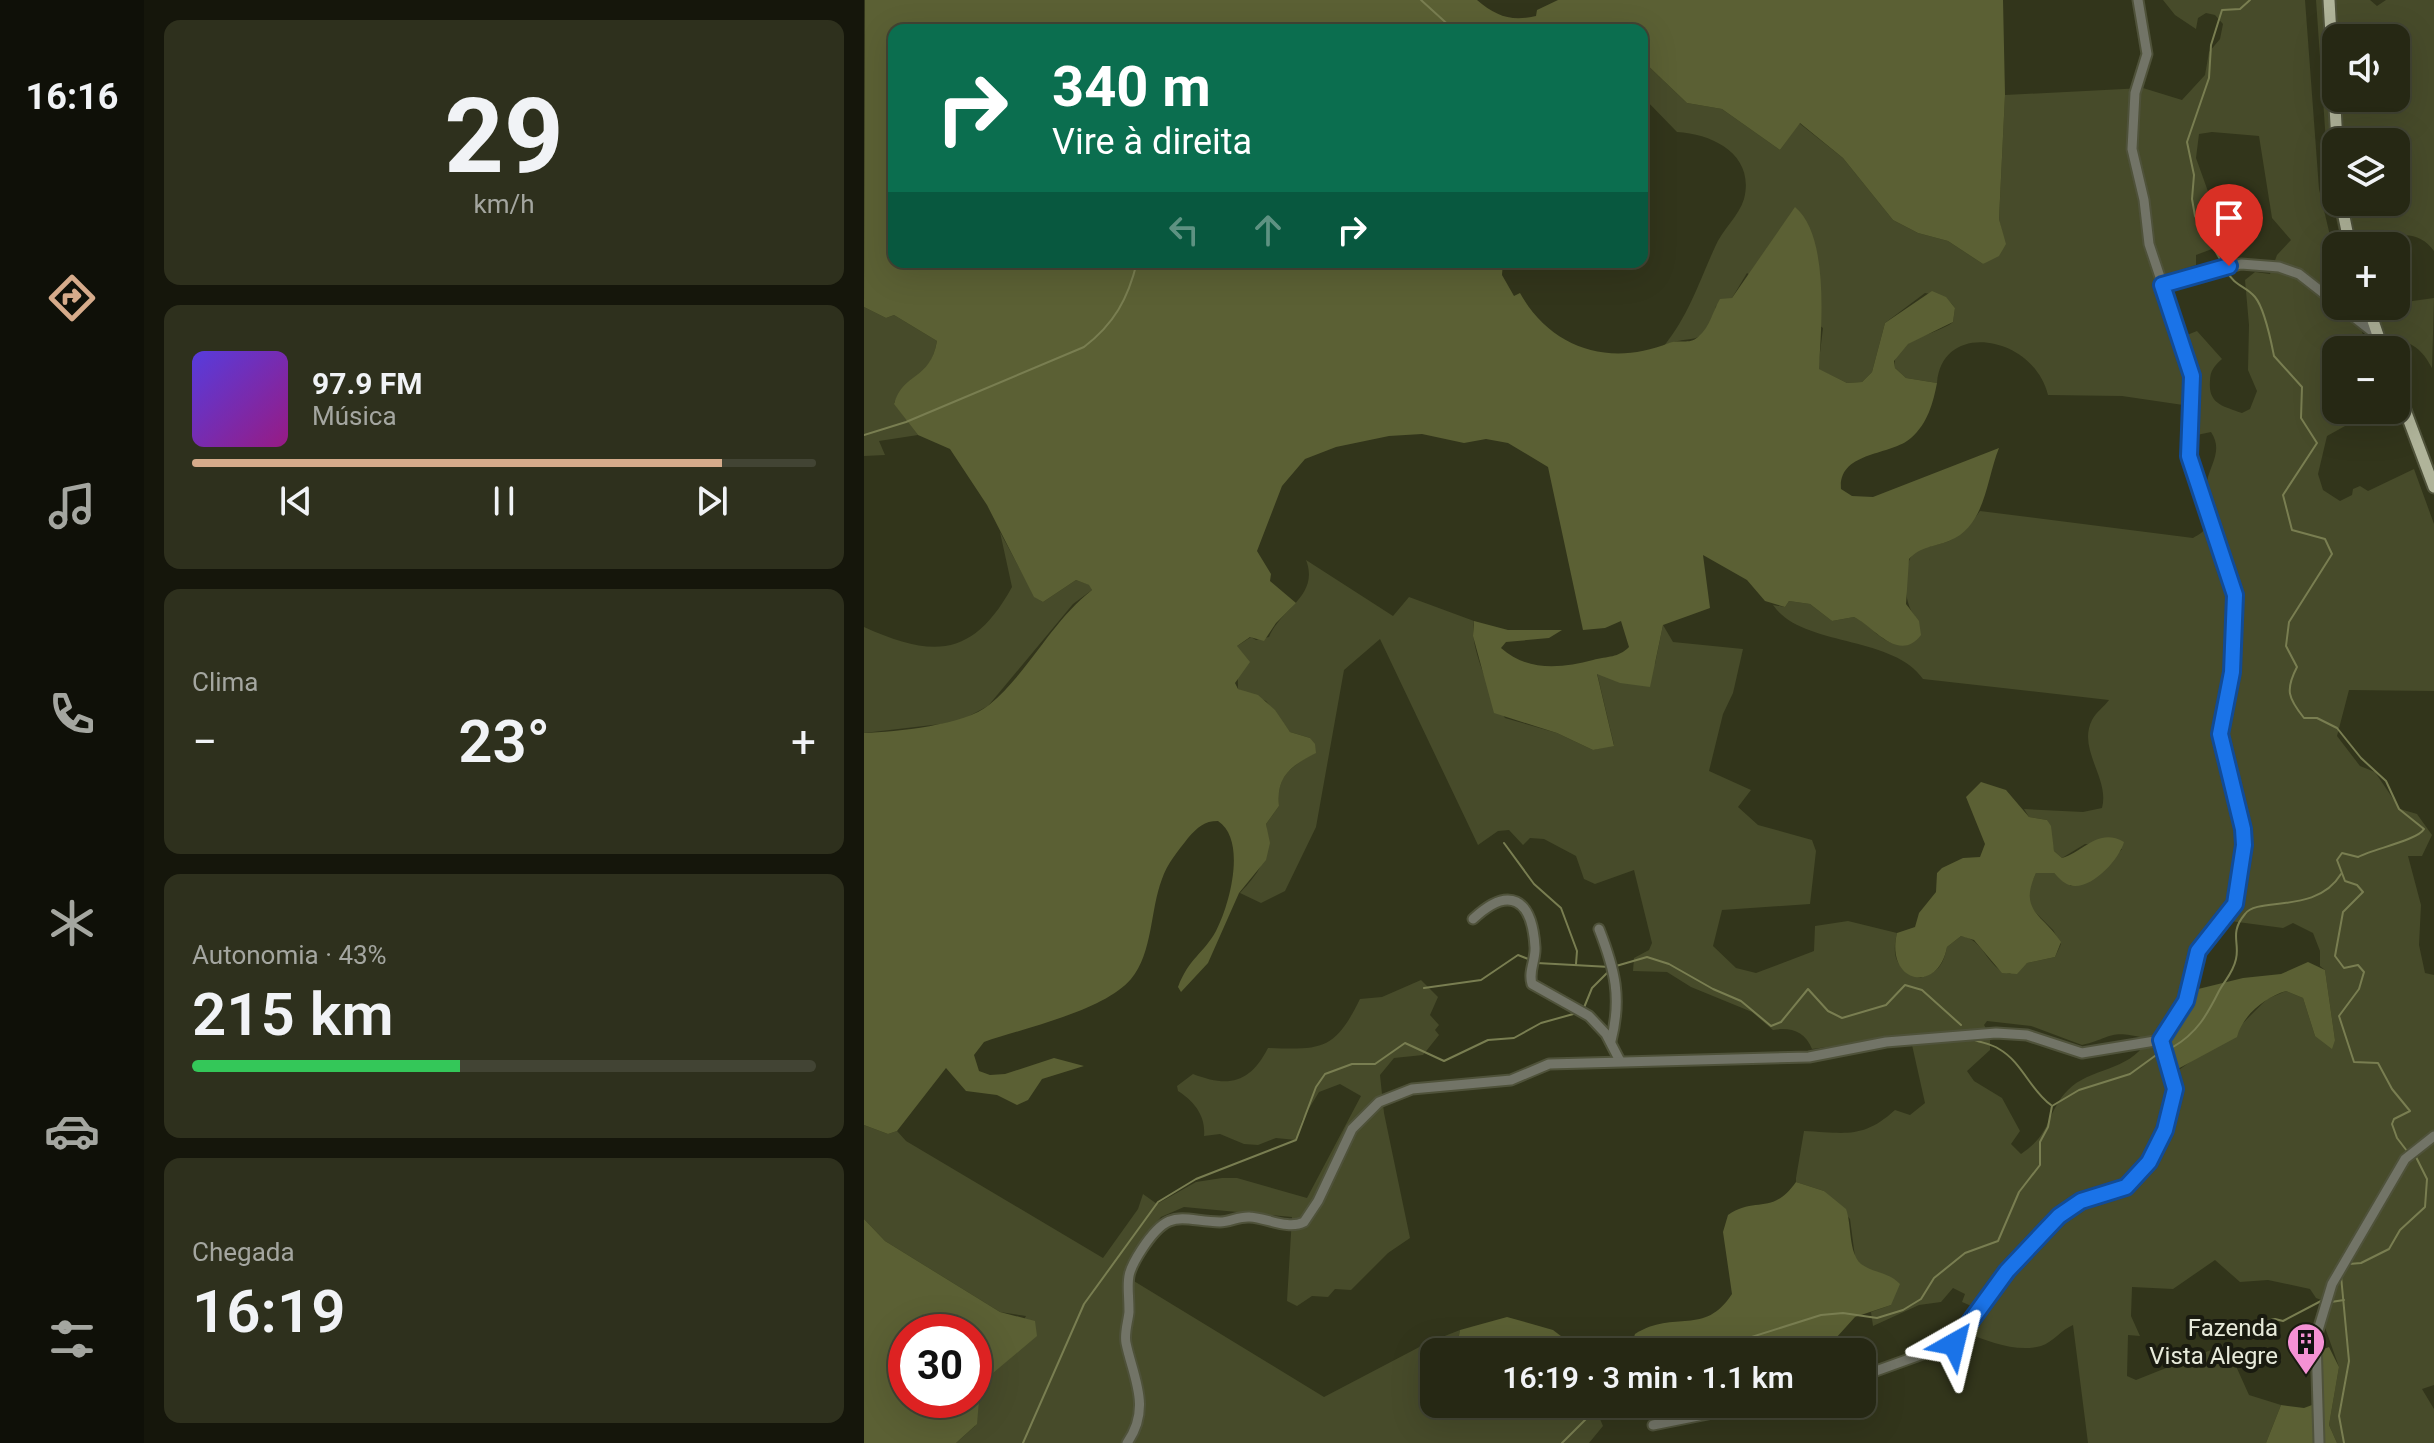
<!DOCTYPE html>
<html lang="pt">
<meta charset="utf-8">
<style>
body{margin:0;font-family:Roboto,sans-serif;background:#2e301d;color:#f1f3f6;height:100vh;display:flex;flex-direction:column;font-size:30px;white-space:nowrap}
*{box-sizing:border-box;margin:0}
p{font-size:26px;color:#a4a6a0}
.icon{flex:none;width:44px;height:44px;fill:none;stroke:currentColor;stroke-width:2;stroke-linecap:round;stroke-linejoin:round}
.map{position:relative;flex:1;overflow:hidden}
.details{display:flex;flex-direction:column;gap:20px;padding:20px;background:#15160b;width:720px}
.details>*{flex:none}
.banner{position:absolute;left:24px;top:24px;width:760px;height:244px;border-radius:16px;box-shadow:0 8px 32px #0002,0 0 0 2px #424434;background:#0b6e4f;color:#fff;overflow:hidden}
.fabs{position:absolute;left:1458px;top:24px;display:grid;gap:16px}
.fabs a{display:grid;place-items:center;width:88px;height:88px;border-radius:16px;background:#262814;box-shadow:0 8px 32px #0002,0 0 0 2px #424434;font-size:40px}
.speed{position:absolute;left:24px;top:1314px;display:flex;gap:16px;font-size:40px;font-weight:700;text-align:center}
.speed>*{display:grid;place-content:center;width:104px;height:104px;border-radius:50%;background:#262814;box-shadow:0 8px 32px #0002,0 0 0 2px #424434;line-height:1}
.speed .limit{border:12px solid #d22;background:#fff;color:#111}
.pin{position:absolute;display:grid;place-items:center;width:68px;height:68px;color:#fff;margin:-82px -34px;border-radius:50% 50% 50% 0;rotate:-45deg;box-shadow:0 0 8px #0007}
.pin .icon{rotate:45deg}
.me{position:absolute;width:88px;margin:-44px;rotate:37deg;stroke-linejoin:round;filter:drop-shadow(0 0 6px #0008)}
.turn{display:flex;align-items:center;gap:28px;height:168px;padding:0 32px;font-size:36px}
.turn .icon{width:104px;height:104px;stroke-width:2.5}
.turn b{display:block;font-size:56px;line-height:68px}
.lanes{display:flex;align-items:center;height:76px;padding:0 32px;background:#0003;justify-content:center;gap:40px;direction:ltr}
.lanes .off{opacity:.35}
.big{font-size:60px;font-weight:600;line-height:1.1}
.details .tile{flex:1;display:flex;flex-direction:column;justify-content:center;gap:12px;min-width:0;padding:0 28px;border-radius:16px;background:#2e301d}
.details .dial{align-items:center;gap:0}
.dial b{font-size:104px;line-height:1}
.song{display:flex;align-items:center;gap:24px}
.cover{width:96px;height:96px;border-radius:12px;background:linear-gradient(135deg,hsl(250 70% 55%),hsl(310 70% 35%))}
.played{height:8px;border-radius:4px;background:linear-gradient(90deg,#d6ab8b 85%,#424434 85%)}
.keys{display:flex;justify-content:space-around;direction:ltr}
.heat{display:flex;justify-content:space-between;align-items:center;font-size:44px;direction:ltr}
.charge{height:12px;border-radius:6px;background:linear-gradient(90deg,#34c759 43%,#424434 0)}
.trip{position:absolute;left:556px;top:1338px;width:456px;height:80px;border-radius:16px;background:#262814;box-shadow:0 8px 32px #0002,0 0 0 2px #424434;font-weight:600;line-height:80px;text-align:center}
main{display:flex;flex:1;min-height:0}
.tabs{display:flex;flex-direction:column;width:144px;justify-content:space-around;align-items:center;background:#0f1008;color:#a4a6a0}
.tabs .icon{width:56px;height:56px}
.tabs .current{color:#d6ab8b}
.tabs b{font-size:36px;color:#f1f3f6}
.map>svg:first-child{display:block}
</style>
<main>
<nav class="tabs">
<b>16:16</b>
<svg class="icon current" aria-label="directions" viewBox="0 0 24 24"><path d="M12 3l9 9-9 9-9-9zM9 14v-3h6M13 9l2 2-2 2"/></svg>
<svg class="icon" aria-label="music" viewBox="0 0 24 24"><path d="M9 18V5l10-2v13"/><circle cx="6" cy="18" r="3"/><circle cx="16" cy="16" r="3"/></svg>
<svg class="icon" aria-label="phone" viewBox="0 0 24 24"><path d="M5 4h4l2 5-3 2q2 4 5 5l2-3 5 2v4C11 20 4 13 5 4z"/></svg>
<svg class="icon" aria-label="climate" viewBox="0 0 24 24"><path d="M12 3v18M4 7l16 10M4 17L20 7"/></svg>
<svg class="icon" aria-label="car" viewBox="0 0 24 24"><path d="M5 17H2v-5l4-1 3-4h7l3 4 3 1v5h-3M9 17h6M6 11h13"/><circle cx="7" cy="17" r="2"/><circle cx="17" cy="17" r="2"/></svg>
<svg class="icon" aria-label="filters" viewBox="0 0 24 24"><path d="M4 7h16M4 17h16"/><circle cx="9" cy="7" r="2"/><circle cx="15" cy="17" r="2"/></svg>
</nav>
<section class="details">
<div class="tile dial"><b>29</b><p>km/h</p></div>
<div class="tile">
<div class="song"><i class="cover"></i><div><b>97.9 FM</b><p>Música</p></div></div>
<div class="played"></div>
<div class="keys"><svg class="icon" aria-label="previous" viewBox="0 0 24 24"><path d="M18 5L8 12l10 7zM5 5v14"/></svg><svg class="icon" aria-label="pause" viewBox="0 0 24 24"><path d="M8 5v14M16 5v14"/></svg><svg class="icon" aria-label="next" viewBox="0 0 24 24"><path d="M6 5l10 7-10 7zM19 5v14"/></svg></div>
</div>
<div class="tile"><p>Clima</p>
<div class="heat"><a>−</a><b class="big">23°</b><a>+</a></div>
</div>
<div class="tile"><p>Autonomia · 43%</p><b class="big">215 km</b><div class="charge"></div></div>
<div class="tile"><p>Chegada</p><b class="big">16:19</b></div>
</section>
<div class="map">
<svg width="1570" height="1443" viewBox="0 0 1570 1443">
<rect width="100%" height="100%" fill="#32351b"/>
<g fill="#474b2a" fill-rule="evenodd">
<path d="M1299 0H1441L1455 189 1472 261V306H1488L1505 350H1472V410H1510L1463 436 1454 474 1459 490 1476 501 1488 495 1489 489 1496 486 1504 491 1550 469 1570 524V691L1485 690 1473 736 1496 766 1511 772 1536 809 1553 814 1568 835 1558 856H1544L1557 905 1555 945 1561 973 1570 975V1385L1558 1389 1570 1409V1443H1473L1465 1425 1475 1367 1458 1319 1460 1301 1452 1298 1446 1289 1404 1280 1376 1282 1351 1260 1309 1289 1268 1287 1267 1316 1276 1336 1264 1335 1263 1376 1272 1380 1362 1344 1385 1395 1417 1405 1402 1443H1224L1209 1325C1197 1330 1189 1342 1177 1346 1153 1353 1124 1341 1102 1333L1117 1310 1098 1302 1101 1294 1089 1288 1077 1302 1055 1305 1009 1326 1007 1312 1027 1305 991 1257 986 1219 960 1191 932 1182V1178L940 1131C982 1133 999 1139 1031 1110L1046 1115 1061 1103 1046 1036 948 1049C941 1031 926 1027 909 1030L888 1012 827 987 803 972 769 971 770 958 785 950 788 943 770 870 731 884 720 879 712 856 680 839 666 838 659 845 645 830 634 831 614 845 516 639 480 670 452 827 421 891 397 903 376 893C398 870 406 855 402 824L415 806C412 776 426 767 451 753L446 738 426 732 402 701 374 689 373 646 387 637 392 640 405 637C416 609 456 596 442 560L529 616 545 597 610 621C604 645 628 696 641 718L693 733 729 750 750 745 733 673 791 664 799 625 809 642 879 649 869 693 859 714 845 771 887 790 874 807 894 825 948 840 952 851 946 904 858 910 849 946 872 968 892 973 950 951 951 926 984 921 1033 933C1027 958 1033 969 1056 978 1074 972 1079 966 1083 947L1097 936C1121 939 1122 969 1146 974L1163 963 1191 957 1197 944 1189 930 1166 907 1165 888 1172 873H1190L1207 886 1233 876 1258 849 1221 844 1198 858 1190 851 1183 820 1165 817 1160 809 1219 812 1238 808C1246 778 1213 750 1228 720 1232 712 1240 707 1245 700L1059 679C1029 635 937 647 909 605L921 607 925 601 946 604 968 621 990 617C1010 626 1019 649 1046 644L1051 616C1039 604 1038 564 1050 553 1060 545 1074 546 1085 541 1098 535 1108 522 1116 511L1329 538C1334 535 1340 532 1343 526 1350 513 1340 495 1343 481 1347 463 1359 450 1347 432L1333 435 1327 430 1326 406 1258 396 1184 395C1170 336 1078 319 1073 383L1042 378 1031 368C1027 338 1072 336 1089 322L1091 308C1083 296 1075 296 1061 293L1021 323 1008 372 998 382 983 383 954 369 959 328 883 273 868 298 852 306C840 352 827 332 800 346 825 315 835 282 851 247 858 230 875 216 880 199 891 156 851 134 813 132L778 96V60L823 103 858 109 916 150 935 123 979 158 1029 220 1054 233 1084 241 1119 264 1141 244 1135 219 1141 95 1279 88 1318 100 1341 75 1345 52 1356 39 1359 24 1351 15 1342 13 1334 18 1332 29 1311 15ZM1348 132 1395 136 1408 218 1427 240 1413 255 1406 274 1391 272 1381 280 1385 325 1384 370 1393 391 1386 409 1378 413C1359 406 1344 404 1346 381 1346 371 1350 366 1358 359L1333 331 1323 335 1318 331 1303 287 1314 271 1332 265V255L1348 249 1360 236 1332 158 1335 134ZM1351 919 1419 928 1429 923 1449 933 1456 951V966L1461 970 1471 1040 1451 1036 1439 998 1422 991 1403 999 1376 1026 1312 1072 1326 966 1331 947 1346 921ZM1123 1021 1167 1026 1218 1045C1248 1038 1245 1029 1280 1038L1282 1042C1265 1071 1225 1068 1204 1090 1182 1112 1189 1133 1157 1154L1147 1144 1156 1131 1138 1098 1110 1081 1103 1071 1126 1050V1035L1120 1025Z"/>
<path d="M1452 0H1506L1513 6 1522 0H1570V251C1559 236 1544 232 1526 238L1524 246H1478L1465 185ZM1472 38H1532V98H1472ZM1472 142H1532V202H1472Z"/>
<path d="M1570 298 1568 368C1556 345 1543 338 1518 342L1499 308Z"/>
<path d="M0 307 22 318 30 315 73 341C66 380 46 371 30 403L54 435 15 441 21 455 0 456Z"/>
<path d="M136 532 171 597 179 602 212 580 226 585 228 590 209 604 124 706 94 722 0 733V627C69 658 109 658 148 587Z"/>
<path d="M557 980 574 997 566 1015 575 1025 571 1030 575 1035 559 1055 530 1058 516 1075 520 1113 546 1238 524 1253 487 1290 471 1289 464 1297 448 1296 433 1306 423 1301 428 1217 320 1207 297 1217 273 1248 260 1275 460 1397 563 1343 596 1330 592 1352H570L569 1405 576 1414 605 1411 626 1416 693 1404H757L739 1413 736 1419 739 1426 725 1443H92L111 1426 116 1388 131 1370 162 1316 136 1312 21 1241 0 1219V1125L24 1134 33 1131 42 1141 239 1258 274 1209 279 1194 293 1204 332 1182 358 1178H373L443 1198 497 1096 476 1084 455 1092 438 1120 432 1140 412 1138 394 1145 380 1144 356 1134 340 1136C342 1116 330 1101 314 1091L313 1086 329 1074C365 1088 386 1083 404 1048 458 1050 471 1050 496 999L518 997Z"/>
</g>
<g fill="#5b6034" fill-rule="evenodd">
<path d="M1 0H613C632 16 647 22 672 16L673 10 694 0H1139L1141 95 1135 219 1142 244 1135 256 1119 264 1084 241 1054 233 1029 220 979 158 936 123 916 150 858 109 823 103 778 60V30H30V262H639L638 275 650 296 656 293C687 349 746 367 805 343 815 339 825 345 834 337 847 326 848 312 856 299L868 298 931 207C966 236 957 328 955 369L983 383 998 382 1008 372 1021 323 1068 291 1082 297 1091 308 1089 322 1044 344 1030 361 1031 368 1042 378 1073 383C1069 403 1064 423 1047 438 1027 456 974 451 977 489L988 496 1009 497 1135 448C1122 480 1122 526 1085 541 1070 547 1057 546 1045 559L1042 604 1055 621 1057 635C1035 664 1009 626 990 617L968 621 946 604 925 601 921 607 901 601 883 580 839 555 846 608 799 625 786 687 756 683 733 674 750 746 729 750 693 733 630 713 609 636 610 621 644 630H698L685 638 642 642 637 648C664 672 698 668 729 660 744 656 754 658 765 647L757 621 741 628 719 630 684 467 644 443 622 439 600 443 558 434 525 436 472 447 441 459 418 486 393 551 407 574 406 581 432 603 412 623 400 641 386 637 373 646 386 662 371 683 374 689 394 695 411 710 426 732 446 738 451 744 452 753C427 766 412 776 415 806L402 824 406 843 402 860 375 893 344 963 317 992 314 987C325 958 340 953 352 931 366 904 383 840 354 821 340 821 334 827 324 838 314 851 303 864 298 879 286 910 289 953 267 979 240 1011 160 1028 120 1042L110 1055 115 1071 126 1075 141 1074 190 1058 220 1066 178 1079 164 1100 153 1105 133 1095 102 1091 82 1068 33 1131 24 1134 0 1125V733C32 732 101 725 125 705 165 672 187 622 228 590L225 585 212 580 179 602 170 597 123 505 86 449 54 435 30 404C39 372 66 381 73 341L30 315 22 318 0 307Z"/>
<path d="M1117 782 1142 790 1165 817 1183 820 1187 826 1190 851 1198 858C1220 852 1234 827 1260 842 1255 860 1226 892 1205 885 1199 883 1194 877 1190 873H1172C1154 912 1179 914 1197 942L1191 957 1163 963 1153 974 1138 973 1110 940 1097 936 1083 947C1074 995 1021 983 1033 933L1051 927 1055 913 1072 892 1073 873 1078 868 1099 858 1116 857 1121 844 1102 797Z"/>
<path d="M1444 962 1461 970 1471 1040 1468 1049 1451 1036 1439 998 1422 991C1401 997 1378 1016 1373 1037L1310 1071 1298 1043 1308 1010 1315 1000 1326 991 1379 978 1417 974Z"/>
<path d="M932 1182 960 1191 982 1209C988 1225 984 1252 997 1264 1009 1273 1025 1272 1036 1284L1027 1305 991 1317 972 1338 946 1352H765L771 1334C811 1309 840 1337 868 1294L859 1232 864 1215C891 1196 908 1216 932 1182Z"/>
<path d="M0 1219 21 1241 136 1312 171 1321 173 1336 123 1378 116 1388 113 1424 92 1443H0ZM42 1332H110V1400H42Z"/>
<polygon points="643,1317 689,1330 718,1352 592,1352 596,1330"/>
<polygon points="1465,1347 1475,1367 1465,1425 1473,1443 1402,1443 1417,1405 1440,1408 1448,1405 1457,1350"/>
<polygon points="569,1404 693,1404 653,1410 637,1417 605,1411 576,1414 570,1410"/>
</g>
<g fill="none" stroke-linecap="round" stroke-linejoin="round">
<g stroke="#797e51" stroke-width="2">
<polyline points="557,0 590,30"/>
<polyline points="1360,266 1331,216 1328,199 1330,175 1323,142 1345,78 1347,45 1358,10 1376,9 1386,0"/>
<path d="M1363 271C1370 286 1382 286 1391 297 1401 309 1407 341 1410 356L1438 387 1437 418 1453 443 1419 495 1428 530 1461 539 1468 554 1425 622 1422 646 1433 667C1421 690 1424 698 1440 718H1453L1473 728 1497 758 1522 781 1535 809 1560 829C1554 840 1509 849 1494 857L1478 853 1473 860 1481 881 1493 885 1499 892 1479 912 1471 956 1480 968 1494 965 1500 972 1495 989 1475 1016 1490 1062 1514 1063 1528 1089 1546 1111 1530 1119 1528 1124 1533 1138 1543 1151"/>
<path d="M0 435 42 422 220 347C250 324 264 299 273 262"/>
<polyline points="640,843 670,884 697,908 713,951 712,964"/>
<polyline points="673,963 746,967"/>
<polyline points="752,966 783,957 805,964 849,989 877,1001 907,1026 917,1022 944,989 964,1011 978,1018 1022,1005 1041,985 1058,990 1097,1025"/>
<polyline points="560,988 617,980 654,955 667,960"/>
<polyline points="719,1010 728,988 746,970"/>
<path d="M1106 1038C1116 1043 1126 1043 1135 1049 1158 1062 1166 1090 1187 1105"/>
<path d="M1309 1047C1333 1033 1343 1015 1355 991 1361 980 1369 973 1372 959 1376 943 1365 933 1381 914 1394 896 1452 915 1477 874"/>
<polyline points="1485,1264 1497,1263 1525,1249 1536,1230 1561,1207 1563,1179 1552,1157"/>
<polyline points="1477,1276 1485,1361 1475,1416 1480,1443"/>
<polyline points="1467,1302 1480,1300"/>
<polyline points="1372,1328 1411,1319 1419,1321 1457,1301"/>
<polyline points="840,1352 957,1315 979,1313 1013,1318 1039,1310 1057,1299 1070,1278 1101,1253 1134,1241 1155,1192 1176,1165 1176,1142 1184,1127 1188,1106 1215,1090 1266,1074 1295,1053"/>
<polyline points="159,1443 220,1304 294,1202 332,1179 432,1140 452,1087 461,1074 488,1064 511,1064 541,1043 580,1061 624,1040 650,1038 677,1023 713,1013"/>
<polyline points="698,1443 723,1418 744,1404"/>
</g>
<g stroke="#4f523a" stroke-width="13">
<g id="minor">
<polyline points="1298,285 1377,264 1415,267 1435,274 1514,336"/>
<path d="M609 919C645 885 668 898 671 947 672 960 664 971 668 984L725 1016 742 1034 756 1061"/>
<path d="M735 929C751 970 758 998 747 1041"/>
<polyline points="998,1376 1095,1341 1143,1271 1195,1216 1217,1201 1262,1187 1271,1179 1295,1144 1310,1098 1310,1083 1297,1040"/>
<polyline points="789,1425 849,1413 872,1404"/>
<path d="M263 1443C288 1408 269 1377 262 1343 260 1333 264 1322 265 1312 265 1281 259 1278 278 1249 305 1208 314 1220 356 1222 366 1222 375 1216 386 1217 403 1218 424 1230 440 1222L454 1201 488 1129 515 1102 548 1089 647 1080 685 1064 945 1057 1022 1042 1132 1033 1163 1035 1218 1053 1297 1040 1322 1001 1334 951 1371 904 1380 845 1379 829 1356 734 1368 672 1371 595 1325 456 1329 389 1326 367 1285 244 1280 200 1268 149 1271 93 1283 54 1274 0"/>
<polyline points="1455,1443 1452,1337 1468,1284 1541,1159 1570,1136"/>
</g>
</g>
<g stroke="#4f523a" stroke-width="15">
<g id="major">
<polyline points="1465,0 1473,142"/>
<polyline points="1477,202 1486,246"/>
<polyline points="1504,306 1519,350"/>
<polyline points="1532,386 1570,487"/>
</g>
</g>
<use href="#minor" stroke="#727467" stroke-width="9"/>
<use href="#major" stroke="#b0b49a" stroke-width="11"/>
</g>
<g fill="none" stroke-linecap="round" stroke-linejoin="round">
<g stroke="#114b97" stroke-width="20">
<polyline id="route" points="1090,1344 1143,1271 1195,1216 1217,1201 1262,1187 1285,1162 1301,1130 1311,1089 1297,1040 1322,1001 1334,951 1371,904 1380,845 1379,829 1356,734 1368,672 1371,595 1325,456 1328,376 1298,285 1365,266"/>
</g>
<use href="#route" stroke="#1a73e8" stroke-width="14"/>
</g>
<defs>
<g id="building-pin" transform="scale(2)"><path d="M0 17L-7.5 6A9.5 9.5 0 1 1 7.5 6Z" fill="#f491d4" stroke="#1a1b10"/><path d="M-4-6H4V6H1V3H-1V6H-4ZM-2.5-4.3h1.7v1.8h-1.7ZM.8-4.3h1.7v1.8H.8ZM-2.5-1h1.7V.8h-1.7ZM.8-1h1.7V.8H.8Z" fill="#111"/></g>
</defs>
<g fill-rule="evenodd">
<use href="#building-pin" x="1442" y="1342"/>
</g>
<g text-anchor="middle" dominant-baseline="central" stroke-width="8" stroke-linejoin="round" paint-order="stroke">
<g font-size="24" fill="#e7eada" stroke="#1a1b10" text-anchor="end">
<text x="1414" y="1328">Fazenda<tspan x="1414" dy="28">Vista Alegre</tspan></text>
</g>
</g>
</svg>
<div class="fabs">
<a><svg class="icon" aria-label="sound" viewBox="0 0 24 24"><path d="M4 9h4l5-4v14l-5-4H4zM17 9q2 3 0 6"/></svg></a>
<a><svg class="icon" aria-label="layers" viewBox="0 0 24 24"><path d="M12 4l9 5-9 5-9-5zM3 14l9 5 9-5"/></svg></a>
<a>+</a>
<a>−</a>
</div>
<div class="speed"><div class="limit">30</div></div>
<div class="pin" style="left:1365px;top:266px;background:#d93025"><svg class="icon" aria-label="arrive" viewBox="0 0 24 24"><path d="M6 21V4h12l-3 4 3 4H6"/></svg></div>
<svg class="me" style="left:1090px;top:1344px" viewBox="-20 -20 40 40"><path d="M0-17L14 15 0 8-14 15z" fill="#1a73e8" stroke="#fff" stroke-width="4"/></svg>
<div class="trip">16:19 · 3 min · 1.1 km</div>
<div class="banner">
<div class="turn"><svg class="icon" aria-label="right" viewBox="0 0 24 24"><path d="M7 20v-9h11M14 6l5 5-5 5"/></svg><div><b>340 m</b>Vire à direita</div></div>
<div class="lanes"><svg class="icon off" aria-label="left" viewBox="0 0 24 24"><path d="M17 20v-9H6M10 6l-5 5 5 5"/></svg><svg class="icon off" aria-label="ahead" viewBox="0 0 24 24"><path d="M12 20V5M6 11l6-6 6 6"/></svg><svg class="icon" aria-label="right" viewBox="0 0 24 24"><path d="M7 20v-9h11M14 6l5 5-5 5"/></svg></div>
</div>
</div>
</main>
